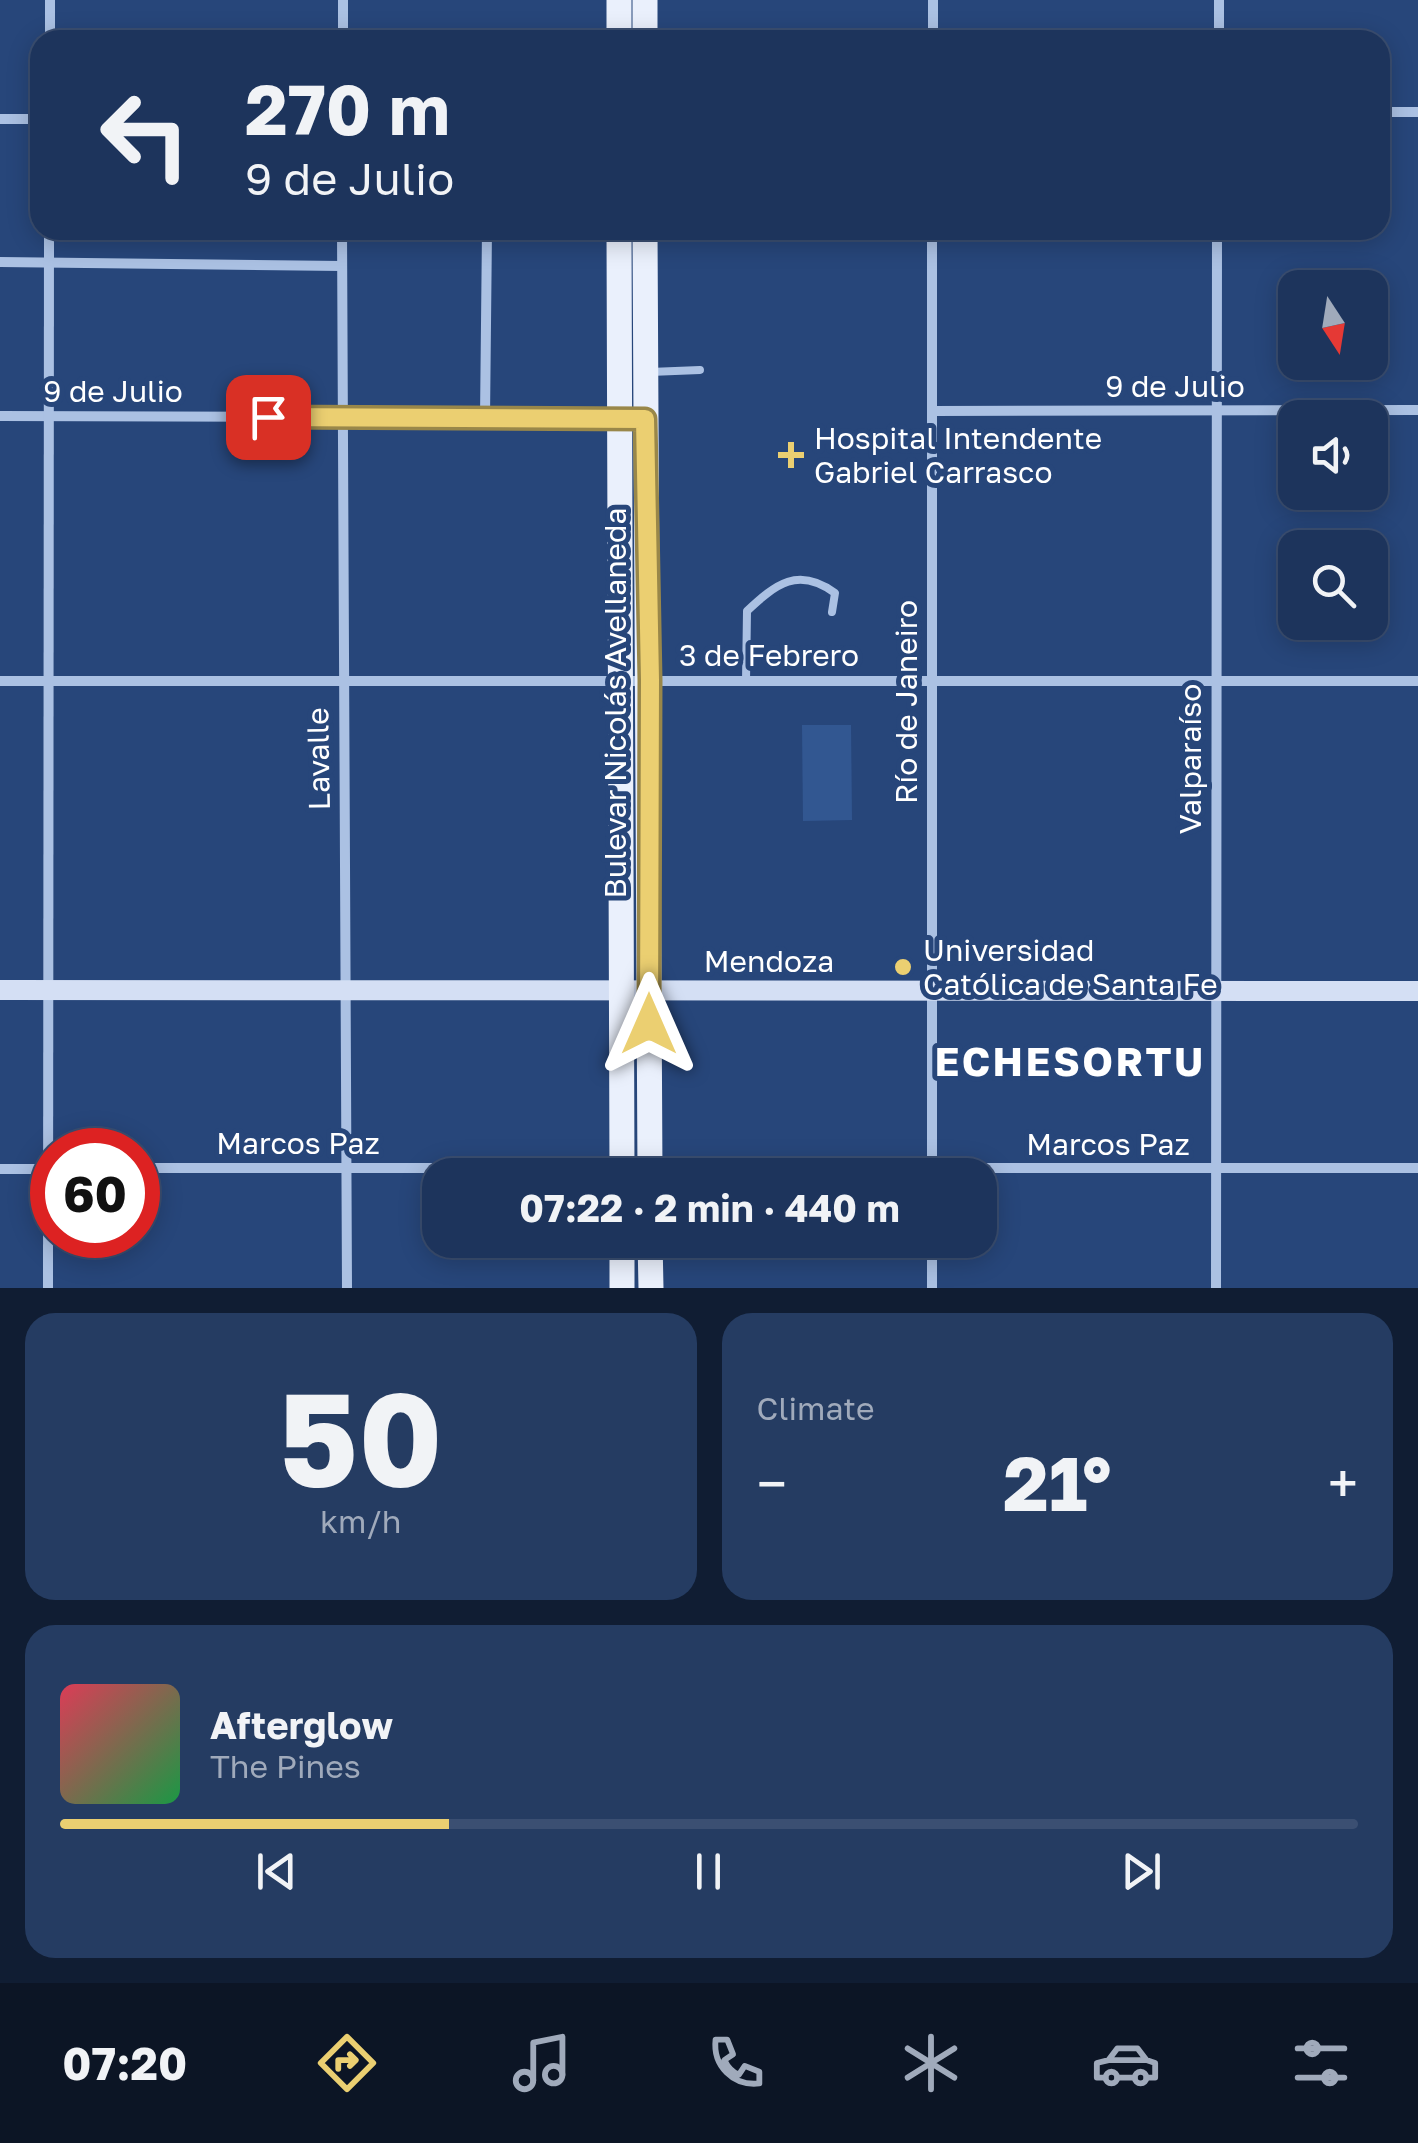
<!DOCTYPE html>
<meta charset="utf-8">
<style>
body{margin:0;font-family:"Golos Text",sans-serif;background:#253c62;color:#f1f3f6;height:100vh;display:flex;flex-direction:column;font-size:38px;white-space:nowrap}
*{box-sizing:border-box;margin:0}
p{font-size:32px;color:#a0aabb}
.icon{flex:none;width:55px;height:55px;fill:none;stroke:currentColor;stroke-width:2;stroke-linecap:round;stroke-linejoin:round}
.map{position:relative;height:1288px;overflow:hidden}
.sheet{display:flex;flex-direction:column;gap:25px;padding:25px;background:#101d33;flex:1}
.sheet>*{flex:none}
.hud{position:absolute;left:30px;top:30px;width:1360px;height:210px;border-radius:30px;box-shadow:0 5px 25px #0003,0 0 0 2px #3b4f72;background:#1d345c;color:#f1f3f6;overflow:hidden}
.needle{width:65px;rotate:168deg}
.tools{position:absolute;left:1278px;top:270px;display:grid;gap:20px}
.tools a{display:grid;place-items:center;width:110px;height:110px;border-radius:20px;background:#1d345c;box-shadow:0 5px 25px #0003,0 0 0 2px #3b4f72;font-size:50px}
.speed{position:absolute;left:30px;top:1128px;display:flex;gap:20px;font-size:50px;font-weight:700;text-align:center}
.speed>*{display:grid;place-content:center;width:130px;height:130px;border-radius:50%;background:#1d345c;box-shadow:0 5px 25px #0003,0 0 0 2px #3b4f72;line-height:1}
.speed .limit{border:15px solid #d22;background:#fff;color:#111}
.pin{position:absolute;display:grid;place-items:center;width:85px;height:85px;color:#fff;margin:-42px;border-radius:20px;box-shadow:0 5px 15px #0006}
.me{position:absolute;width:110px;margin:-55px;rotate:0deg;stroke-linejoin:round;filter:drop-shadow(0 0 8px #0008)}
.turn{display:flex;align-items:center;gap:35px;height:210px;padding:0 50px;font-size:45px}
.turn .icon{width:130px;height:130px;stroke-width:2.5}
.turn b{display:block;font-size:70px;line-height:85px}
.big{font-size:75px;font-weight:700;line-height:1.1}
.sheet .widget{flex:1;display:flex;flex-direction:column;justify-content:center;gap:15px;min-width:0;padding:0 35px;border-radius:30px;background:#253c62}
.sheet .dial{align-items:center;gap:0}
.dial b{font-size:130px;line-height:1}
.song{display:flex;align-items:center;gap:30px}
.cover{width:120px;height:120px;border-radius:15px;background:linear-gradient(135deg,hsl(350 70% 55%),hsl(140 70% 35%))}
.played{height:10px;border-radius:5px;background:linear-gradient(90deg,#ebcf71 30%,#3b4f72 30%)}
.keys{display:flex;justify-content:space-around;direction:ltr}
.heat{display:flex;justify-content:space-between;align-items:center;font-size:55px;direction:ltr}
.sheet .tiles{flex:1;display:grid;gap:25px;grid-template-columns:1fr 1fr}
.widget:last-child{grid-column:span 2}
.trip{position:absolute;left:422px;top:1158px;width:575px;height:100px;border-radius:30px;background:#1d345c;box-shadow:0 5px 25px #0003,0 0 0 2px #3b4f72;font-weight:700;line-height:100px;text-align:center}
.menu{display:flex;height:160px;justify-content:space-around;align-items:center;background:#0c1525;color:#a0aabb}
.menu .icon{width:70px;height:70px}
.menu .active{color:#ebcf71}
.menu b{font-size:45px;color:#f1f3f6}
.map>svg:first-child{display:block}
</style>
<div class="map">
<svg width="1418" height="1288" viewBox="0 0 1418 1288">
<rect width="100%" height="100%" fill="#27467a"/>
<polygon fill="#325791" points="802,725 851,725 852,820 803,821"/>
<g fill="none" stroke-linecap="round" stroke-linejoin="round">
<g stroke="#abc1e3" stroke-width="8">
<polyline points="650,372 700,370"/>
<path d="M746 681 747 611C776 584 798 566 835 593L832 612"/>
</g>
<g stroke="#abc1e3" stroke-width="10">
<polyline points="50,40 50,0"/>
<polyline points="343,40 343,0"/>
<polyline points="933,40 933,0"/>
<polyline points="1219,40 1219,0"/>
<polyline points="1380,112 1418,112"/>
<polyline points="0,119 40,119"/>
<polyline points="342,230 347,1288"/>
<polyline points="0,262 342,266"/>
<polyline points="933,411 1418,410"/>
<polyline points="0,416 619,418"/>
<polyline points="485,418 487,230"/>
<polyline points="0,681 1418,681"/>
<polyline points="138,1168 621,1168"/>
<polyline points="648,1168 1418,1168"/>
<polyline points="0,1169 52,1169"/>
<polyline points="932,1174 932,230"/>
<polyline points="932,1240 932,1288"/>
<polyline points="48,1288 49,230"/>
<polyline points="1216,1288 1217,230"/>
</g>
<polyline stroke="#d4dff4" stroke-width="20" points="0,990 1418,991"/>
<g stroke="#eaf0fc" stroke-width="25">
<polyline points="619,40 619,0"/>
<polyline points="645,40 645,0"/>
<polyline points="619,230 622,1175"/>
<polyline points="645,230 650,1175"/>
<polyline points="622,1240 622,1288"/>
<polyline points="650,1240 651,1288"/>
</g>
</g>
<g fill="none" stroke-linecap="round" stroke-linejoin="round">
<g stroke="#998749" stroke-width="25">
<polyline id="route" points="268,417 645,419 650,680 649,1024"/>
</g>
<use href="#route" stroke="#ebcf71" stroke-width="18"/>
</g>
<g fill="#ebcf71" stroke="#27467a" stroke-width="4">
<path d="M786 440h10v10h10v10h-10v10h-10v-10h-10v-10h10z"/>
<circle cx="903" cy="967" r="10"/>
</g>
<g text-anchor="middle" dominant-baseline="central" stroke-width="10" stroke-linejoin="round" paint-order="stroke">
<g font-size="30" fill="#fff" stroke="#27467a">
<text x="1175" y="386">9 de Julio</text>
<text x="113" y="391">9 de Julio</text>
<text x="769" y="655">3 de Febrero</text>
<text transform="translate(906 702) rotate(-90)">Río de Janeiro</text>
<text transform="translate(615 703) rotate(-90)">Bulevar Nicolás Avellaneda</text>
<text transform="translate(318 759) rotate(-91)">Lavalle</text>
<text transform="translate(1190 759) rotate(-90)">Valparaíso</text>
<text x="769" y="961">Mendoza</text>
<text x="298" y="1143">Marcos Paz</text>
<text x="1108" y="1144">Marcos Paz</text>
</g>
<g font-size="30" fill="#fff" stroke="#27467a" text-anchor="start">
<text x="814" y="438">Hospital Intendente<tspan x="814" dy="34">Gabriel Carrasco</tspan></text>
<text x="923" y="950">Universidad<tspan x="923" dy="34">Católica de Santa Fe</tspan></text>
</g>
<g font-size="40" font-weight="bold" letter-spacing="2.5" fill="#fff" stroke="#27467a">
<text x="1070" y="1061">ECHESORTU</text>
</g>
</g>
</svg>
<div class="tools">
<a><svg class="needle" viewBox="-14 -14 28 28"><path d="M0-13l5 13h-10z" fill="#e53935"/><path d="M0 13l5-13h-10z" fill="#a0aabb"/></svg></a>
<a><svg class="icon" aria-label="sound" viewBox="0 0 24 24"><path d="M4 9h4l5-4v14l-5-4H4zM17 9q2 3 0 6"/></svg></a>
<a><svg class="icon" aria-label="search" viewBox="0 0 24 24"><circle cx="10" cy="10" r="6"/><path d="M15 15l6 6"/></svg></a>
</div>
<div class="speed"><div class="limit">60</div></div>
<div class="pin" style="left:268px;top:417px;background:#d93025"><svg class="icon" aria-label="arrive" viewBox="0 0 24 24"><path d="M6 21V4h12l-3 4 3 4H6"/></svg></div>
<svg class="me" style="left:649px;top:1024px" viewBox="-20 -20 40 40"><path d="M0-17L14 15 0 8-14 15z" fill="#ebcf71" stroke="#fff" stroke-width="4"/></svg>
<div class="trip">07:22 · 2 min · 440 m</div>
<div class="hud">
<div class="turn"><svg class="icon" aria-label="left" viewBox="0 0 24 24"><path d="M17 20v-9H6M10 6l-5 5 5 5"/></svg><div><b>270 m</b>9 de Julio</div></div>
</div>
</div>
<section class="sheet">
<div class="tiles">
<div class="widget dial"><b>50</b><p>km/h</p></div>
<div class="widget"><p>Climate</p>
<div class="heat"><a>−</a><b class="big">21°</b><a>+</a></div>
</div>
<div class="widget">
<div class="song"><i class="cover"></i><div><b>Afterglow</b><p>The Pines</p></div></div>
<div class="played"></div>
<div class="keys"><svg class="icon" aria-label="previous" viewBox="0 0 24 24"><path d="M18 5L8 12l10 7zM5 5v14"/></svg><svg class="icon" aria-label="pause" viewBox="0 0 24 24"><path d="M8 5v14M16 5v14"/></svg><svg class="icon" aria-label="next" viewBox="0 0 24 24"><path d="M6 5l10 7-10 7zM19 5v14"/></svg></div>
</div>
</div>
</section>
<nav class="menu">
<b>07:20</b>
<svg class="icon active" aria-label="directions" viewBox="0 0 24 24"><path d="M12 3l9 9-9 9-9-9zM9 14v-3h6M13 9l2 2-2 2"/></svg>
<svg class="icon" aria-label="music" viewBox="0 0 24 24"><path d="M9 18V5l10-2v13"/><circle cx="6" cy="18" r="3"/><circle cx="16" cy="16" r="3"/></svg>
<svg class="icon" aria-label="phone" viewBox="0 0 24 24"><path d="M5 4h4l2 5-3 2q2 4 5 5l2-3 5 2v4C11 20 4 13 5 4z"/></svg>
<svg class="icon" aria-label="climate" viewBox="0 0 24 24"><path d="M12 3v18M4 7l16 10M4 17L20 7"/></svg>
<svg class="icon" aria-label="car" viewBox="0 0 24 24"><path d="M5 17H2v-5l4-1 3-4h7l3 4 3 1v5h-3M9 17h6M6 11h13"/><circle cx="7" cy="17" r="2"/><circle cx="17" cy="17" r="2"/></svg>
<svg class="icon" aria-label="filters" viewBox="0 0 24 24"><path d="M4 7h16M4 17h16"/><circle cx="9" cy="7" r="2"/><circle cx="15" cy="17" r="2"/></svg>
</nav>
